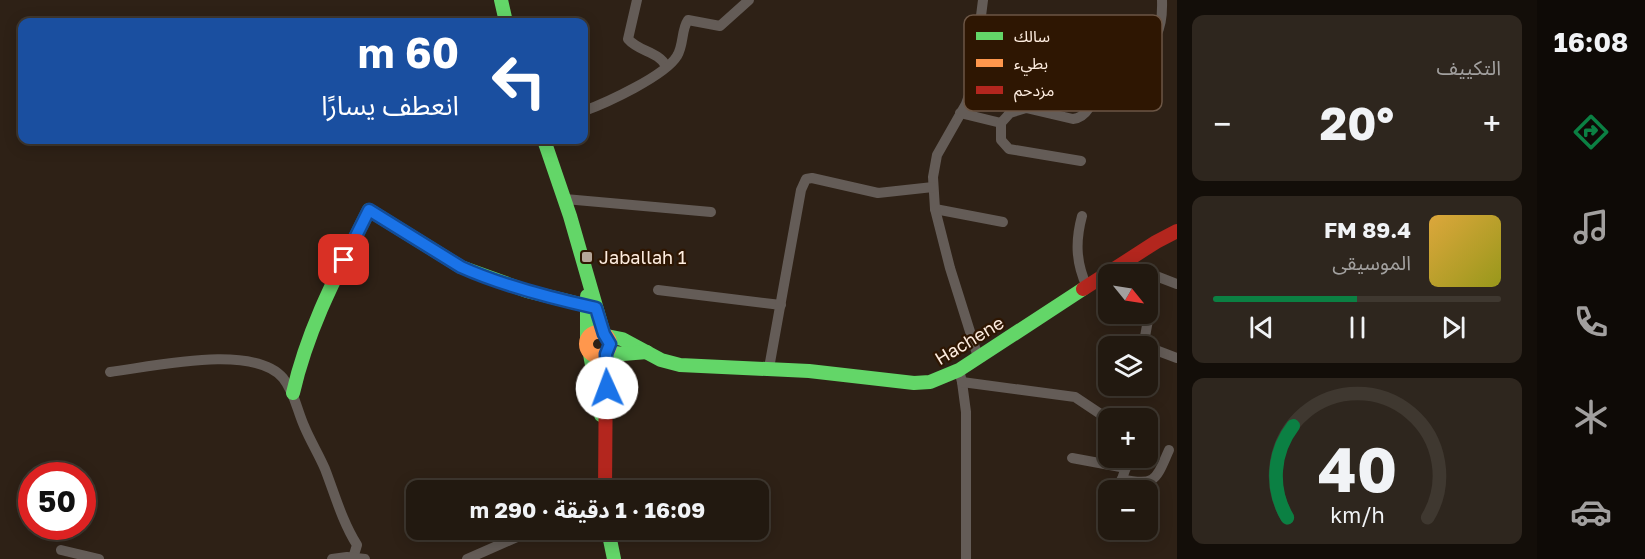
<!DOCTYPE html>
<html lang="ar">
<meta charset="utf-8">
<style>
body{margin:0;font-family:"Golos Text","Noto Sans Arabic",sans-serif;background:#2e261e;color:#f1f3f6;direction:rtl;height:100vh;display:flex;flex-direction:column;font-size:22px;white-space:nowrap}
*{box-sizing:border-box;margin:0}
p{font-size:20px;color:#a2a09f}
.icon{flex:none;width:33px;height:33px;fill:none;stroke:currentColor;stroke-width:2;stroke-linecap:round;stroke-linejoin:round}
.map{position:relative;flex:1;overflow:hidden;direction:ltr}
.panel{display:flex;flex-direction:column;gap:15px;padding:15px;background:#130e09;width:360px}
.panel>*{flex:none}
.guide{position:absolute;left:18px;top:18px;width:570px;height:126px;border-radius:12px;box-shadow:0 3px 15px #0003,0 0 0 2px #3f3830;direction:rtl;background:#1a4fa0;color:#fff;overflow:hidden}
.needle{width:39px;rotate:120deg}
.buttons{position:absolute;left:1098px;top:264px;display:grid;gap:12px}
.buttons a{display:grid;place-items:center;width:60px;height:60px;border-radius:12px;background:#221910;box-shadow:0 3px 15px #0003,0 0 0 2px #3f3830;font-size:30px}
.speed{position:absolute;left:18px;top:462px;display:flex;gap:12px;font-size:30px;font-weight:700;text-align:center}
.speed>*{display:grid;place-content:center;width:78px;height:78px;border-radius:50%;background:#221910;box-shadow:0 3px 15px #0003,0 0 0 2px #3f3830;line-height:1}
.speed .limit{border:9px solid #d22;background:#fff;color:#111}
.pin{position:absolute;display:grid;place-items:center;width:51px;height:51px;color:#fff;margin:-26px;border-radius:12px;box-shadow:0 3px 9px #0006}
.me{position:absolute;width:66px;margin:-33px;rotate:358deg;stroke-linejoin:round;filter:drop-shadow(0 0 4px #0008)}
.turn{display:flex;align-items:center;gap:21px;height:126px;padding:0 30px;font-size:27px}
.turn .icon{width:78px;height:78px;stroke-width:2.5}
.turn b{display:block;font-size:42px;line-height:51px}
.big{font-size:45px;font-weight:700;line-height:1.1}
.panel .tile{flex:1;display:flex;flex-direction:column;justify-content:center;gap:9px;min-width:0;padding:0 21px;border-radius:12px;background:#2e261e}
.panel .dial{align-items:center;gap:0}
.dial svg{height:156px;overflow:visible;fill:none;stroke:#3f3830;stroke-width:7;stroke-linecap:round;text-anchor:middle}
.dial text{fill:#f1f3f6;stroke:none}
.song{display:flex;align-items:center;gap:18px}
.cover{width:72px;height:72px;border-radius:9px;background:linear-gradient(135deg,hsl(40 70% 55%),hsl(60 70% 35%))}
.played{height:6px;border-radius:3px;background:linear-gradient(90deg,#0b8043 50%,#3f3830 50%)}
.keys{display:flex;justify-content:space-around;direction:ltr}
.heat{display:flex;justify-content:space-between;align-items:center;font-size:33px;direction:ltr}
.trip{position:absolute;left:406px;top:480px;width:363px;height:60px;border-radius:12px;background:#221910;box-shadow:0 3px 15px #0003,0 0 0 2px #3f3830;font-weight:700;line-height:60px;text-align:center;direction:rtl}
main{display:flex;flex:1;min-height:0}
.tab-bar{display:flex;flex-direction:column;width:108px;justify-content:space-around;align-items:center;background:#0e0a06;color:#a2a09f}
.tab-bar .icon{width:42px;height:42px}
.tab-bar .on{color:#0b8043}
.tab-bar b{font-size:27px;color:#f1f3f6}
.map>svg:first-child{display:block}
</style>
<main>
<nav class="tab-bar">
<b>16:08</b>
<svg class="icon on" aria-label="directions" viewBox="0 0 24 24"><path d="M12 3l9 9-9 9-9-9zM9 14v-3h6M13 9l2 2-2 2"/></svg>
<svg class="icon" aria-label="music" viewBox="0 0 24 24"><path d="M9 18V5l10-2v13"/><circle cx="6" cy="18" r="3"/><circle cx="16" cy="16" r="3"/></svg>
<svg class="icon" aria-label="phone" viewBox="0 0 24 24"><path d="M5 4h4l2 5-3 2q2 4 5 5l2-3 5 2v4C11 20 4 13 5 4z"/></svg>
<svg class="icon" aria-label="climate" viewBox="0 0 24 24"><path d="M12 3v18M4 7l16 10M4 17L20 7"/></svg>
<svg class="icon" aria-label="car" viewBox="0 0 24 24"><path d="M5 17H2v-5l4-1 3-4h7l3 4 3 1v5h-3M9 17h6M6 11h13"/><circle cx="7" cy="17" r="2"/><circle cx="17" cy="17" r="2"/></svg>
</nav>
<section class="panel">
<div class="tile"><p>التكييف</p>
<div class="heat"><a>−</a><b class="big">20°</b><a>+</a></div>
</div>
<div class="tile">
<div class="song"><i class="cover"></i><div><b>89.4 FM</b><p>الموسيقى</p></div></div>
<div class="played"></div>
<div class="keys"><svg class="icon" aria-label="previous" viewBox="0 0 24 24"><path d="M18 5L8 12l10 7zM5 5v14"/></svg><svg class="icon" aria-label="pause" viewBox="0 0 24 24"><path d="M8 5v14M16 5v14"/></svg><svg class="icon" aria-label="next" viewBox="0 0 24 24"><path d="M6 5l10 7-10 7zM19 5v14"/></svg></div>
</div>
<div class="tile dial"><svg viewBox="0 0 100 80">
<path d="M14 69A42 42 0 1 1 86 69"/>
<path d="M14 69A42 42 0 0 1 17 22" stroke="#0b8043"/>
<text x="50" y="56" font-size="32" font-weight="700">40</text>
<text x="50" y="72" font-size="11">km/h</text>
</svg></div>
</section>
<div class="map">
<svg width="1177" height="559" viewBox="0 0 1177 559">
<rect width="100%" height="100%" fill="#2e2116"/>
<g fill="none" stroke-linecap="round" stroke-linejoin="round">
<g stroke="#645c57" stroke-width="10">
<path d="M637 0 628 39C639 52 658 51 666 66"/>
<path d="M584 111C606 103 665 76 677 56 684 45 681 30 688 20L720 26 749 0"/>
<path d="M960 113 1001 123 1010 113 1026 108 1073 119C1093 117 1095 88 1103 74 1109 63 1118 60 1129 55 1157 44 1163 30 1162 0"/>
<polyline points="1001,123 1001,140 1009,149 1081,161"/>
<polyline points="565,199 711,212"/>
<polyline points="935,209 1003,222"/>
<path d="M1082 216C1075 242 1076 263 1087 287"/>
<polyline points="1112,270 1156,276 1177,284"/>
<polyline points="1156,276 1144,342 1153,349 1177,358"/>
<polyline points="658,290 781,305"/>
<polyline points="978,357 950,268 935,209 933,177 937,155 966,104 972,87 983,0"/>
<polyline points="769,368 801,190 806,179 812,178 878,193 933,187"/>
<polyline points="959,370 962,382 966,412 966,559"/>
<path d="M110 372C151 367 254 343 283 378 295 393 297 411 305 428 311 442 319 455 325 469 335 495 342 521 357 545L353 558"/>
<polyline points="962,382 1075,397 1108,419"/>
<polyline points="1072,458 1126,468"/>
<path d="M1122 479C1156 487 1156 479 1169 450"/>
<polyline points="1115,490 1122,479 1129,458"/>
<polyline points="61,550 99,559"/>
<polyline points="332,559 347,557 365,559"/>
<polyline points="467,559 533,530"/>
</g>
<g stroke="#63d668" stroke-width="14">
<polyline points="501,0 506,22"/>
<polyline points="544,140 570,216 604,334"/>
<polyline points="587,296 587,339"/>
<polyline points="607,336 622,339 661,360 680,365 809,371 914,383 930,382 959,370 1083,289"/>
<polyline points="607,352 623,354 647,352"/>
<polyline points="590,354 601,415"/>
<path d="M293 393C308 327 339 270 369 210L461 267 527 291 596 308"/>
<polyline points="608,530 614,559"/>
</g>
<circle stroke="#ff974d" stroke-width="14" cx="598" cy="344" r="12"/>
<g stroke="#b3261e" stroke-width="14">
<polyline points="1083,289 1156,242 1177,231"/>
<polyline points="605,490 606,354"/>
</g>
</g>
<g fill="none" stroke-linecap="round" stroke-linejoin="round">
<g stroke="#114b97" stroke-width="15">
<path id="route" d="M344 260 369 210 461 267C503 286 551 298 596 308L604 334 610 344 606 354 607 388"/>
</g>
<use href="#route" stroke="#1a73e8" stroke-width="10"/>
</g>
<rect fill="#b5a699" stroke="#2e1602" stroke-width="2" x="581" y="251" width="12" height="12" rx="3"/>
<g text-anchor="middle" dominant-baseline="central" stroke-width="4.5" stroke-linejoin="round" paint-order="stroke">
<g font-size="18" fill="#feede0" stroke="#2e1602" text-anchor="start">
<text x="599" y="257">Jaballah 1</text>
</g>
<g font-size="18" fill="#feede0" stroke="#2e1602">
<text transform="translate(969 340) rotate(-31)">Hachene</text>
</g>
</g>
<rect x="964" y="15" width="198" height="96" rx="9" fill="#2e1602" stroke="#6c5645" stroke-width="1.5"/>
<rect x="976" y="32" width="27" height="8" fill="#63d668"/>
<rect x="976" y="59" width="27" height="8" fill="#ff974d"/>
<rect x="976" y="86" width="27" height="8" fill="#b3261e"/>
<g font-size="16" fill="#feede0">
<text x="1014" y="42">سالك</text>
<text x="1014" y="69">بطيء</text>
<text x="1014" y="96">مزدحم</text>
</g>
</svg>
<div class="buttons">
<a><svg class="needle" viewBox="-14 -14 28 28"><path d="M0-13l5 13h-10z" fill="#e53935"/><path d="M0 13l5-13h-10z" fill="#a2a09f"/></svg></a>
<a><svg class="icon" aria-label="layers" viewBox="0 0 24 24"><path d="M12 4l9 5-9 5-9-5zM3 14l9 5 9-5"/></svg></a>
<a>+</a>
<a>−</a>
</div>
<div class="speed"><div class="limit">50</div></div>
<div class="pin" style="left:344px;top:260px;background:#d93025"><svg class="icon" aria-label="arrive" viewBox="0 0 24 24"><path d="M6 21V4h12l-3 4 3 4H6"/></svg></div>
<svg class="me" style="left:607px;top:388px" viewBox="-20 -20 40 40"><circle r="19" fill="#fff"/><path d="M0-13L10 11 0 6-10 11z" fill="#1a73e8"/></svg>
<div class="trip">16:09 · 1 دقيقة · 290 m</div>
<div class="guide">
<div class="turn"><svg class="icon" aria-label="left" viewBox="0 0 24 24"><path d="M17 20v-9H6M10 6l-5 5 5 5"/></svg><div><b>60 m</b>انعطف يسارًا</div></div>
</div>
</div>
</main>
